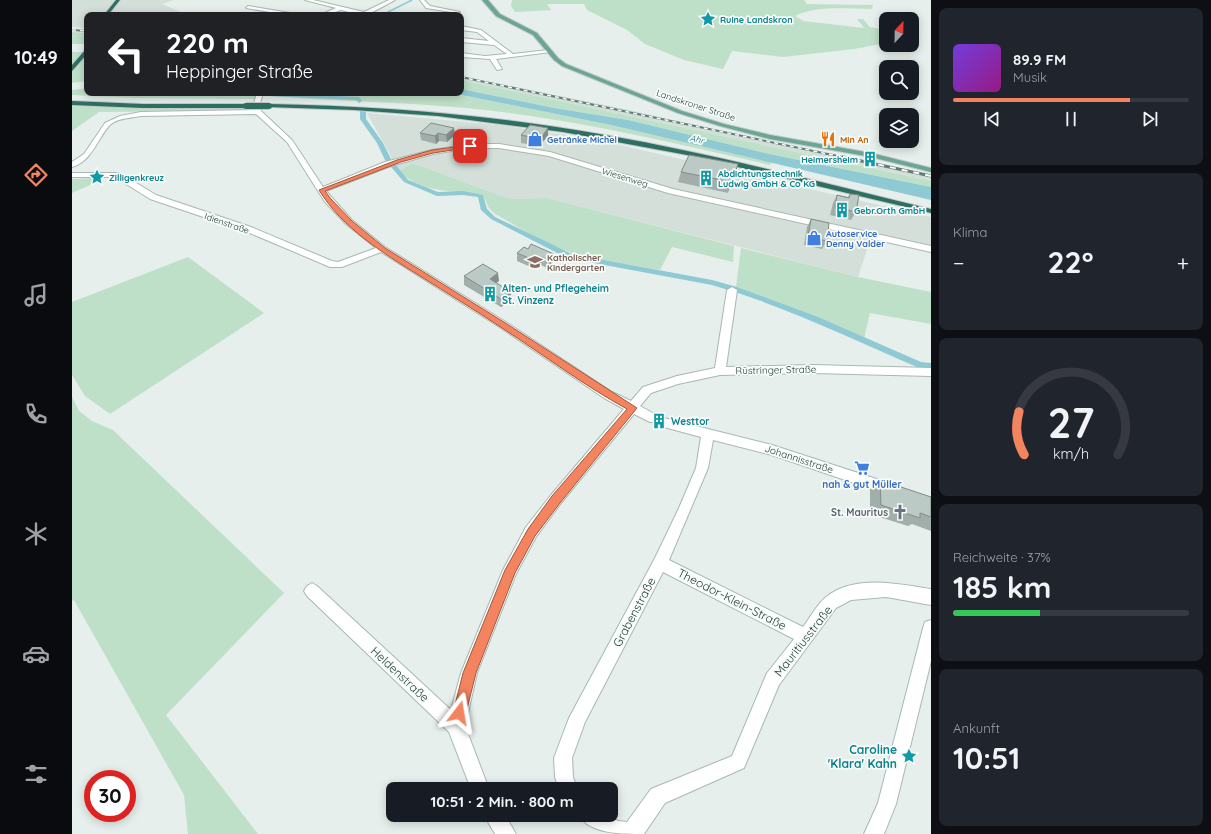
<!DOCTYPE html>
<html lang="de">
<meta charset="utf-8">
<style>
body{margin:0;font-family:Quicksand,sans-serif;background:#20242c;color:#f1f3f6;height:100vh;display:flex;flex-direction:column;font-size:15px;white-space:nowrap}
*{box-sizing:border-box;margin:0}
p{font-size:13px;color:#9ea1a6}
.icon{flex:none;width:22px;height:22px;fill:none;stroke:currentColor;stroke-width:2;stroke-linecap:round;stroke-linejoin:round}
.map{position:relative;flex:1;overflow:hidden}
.sheet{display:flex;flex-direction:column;gap:8px;padding:8px;background:#0d0f14;width:280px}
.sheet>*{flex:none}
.banner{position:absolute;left:12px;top:12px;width:380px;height:84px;border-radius:8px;box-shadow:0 2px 10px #0003;background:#202124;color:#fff;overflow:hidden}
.needle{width:26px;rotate:22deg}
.fabs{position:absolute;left:807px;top:12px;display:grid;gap:8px}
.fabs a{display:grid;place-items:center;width:40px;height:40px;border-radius:8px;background:#171b24;box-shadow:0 2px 10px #0003;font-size:20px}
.speed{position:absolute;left:12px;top:770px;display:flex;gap:8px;font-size:20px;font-weight:700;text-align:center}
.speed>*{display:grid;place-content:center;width:52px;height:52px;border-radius:50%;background:#171b24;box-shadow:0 2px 10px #0003;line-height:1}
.speed .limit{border:6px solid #d22;background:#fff;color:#111}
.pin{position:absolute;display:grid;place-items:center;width:34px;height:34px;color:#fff;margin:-17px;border-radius:8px;box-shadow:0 2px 6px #0006}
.me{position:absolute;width:44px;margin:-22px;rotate:14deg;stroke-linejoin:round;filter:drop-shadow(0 0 3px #0008)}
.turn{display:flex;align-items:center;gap:14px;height:84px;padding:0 16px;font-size:18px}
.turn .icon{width:52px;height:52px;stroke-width:2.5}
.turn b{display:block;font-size:28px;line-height:34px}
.big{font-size:30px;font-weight:700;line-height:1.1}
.sheet .tile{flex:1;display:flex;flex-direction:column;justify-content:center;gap:6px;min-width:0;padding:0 14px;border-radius:8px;background:#20242c}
.sheet .dial{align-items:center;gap:0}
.dial svg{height:104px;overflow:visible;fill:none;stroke:#363941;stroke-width:7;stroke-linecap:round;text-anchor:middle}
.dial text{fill:#f1f3f6;stroke:none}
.song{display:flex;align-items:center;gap:12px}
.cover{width:48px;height:48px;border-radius:6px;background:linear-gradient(135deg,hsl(260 70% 55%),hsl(310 70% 35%))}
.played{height:4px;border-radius:2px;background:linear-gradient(90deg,#f4845f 75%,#363941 75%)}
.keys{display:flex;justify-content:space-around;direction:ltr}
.heat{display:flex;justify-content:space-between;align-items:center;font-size:22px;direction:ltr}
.charge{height:6px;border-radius:3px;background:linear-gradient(90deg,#34c759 37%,#363941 0)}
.trip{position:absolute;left:314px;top:782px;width:232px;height:40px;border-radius:8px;background:#171b24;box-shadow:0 2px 10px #0003;font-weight:700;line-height:40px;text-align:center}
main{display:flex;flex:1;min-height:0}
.tabs{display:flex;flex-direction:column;width:72px;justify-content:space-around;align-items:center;background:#090b0e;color:#9ea1a6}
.tabs .icon{width:28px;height:28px}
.tabs .on{color:#f4845f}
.tabs b{font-size:18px;color:#f1f3f6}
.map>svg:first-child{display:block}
</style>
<main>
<nav class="tabs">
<b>10:49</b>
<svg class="icon on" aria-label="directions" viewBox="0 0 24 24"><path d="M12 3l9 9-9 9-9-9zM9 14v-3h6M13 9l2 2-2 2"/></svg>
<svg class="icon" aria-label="music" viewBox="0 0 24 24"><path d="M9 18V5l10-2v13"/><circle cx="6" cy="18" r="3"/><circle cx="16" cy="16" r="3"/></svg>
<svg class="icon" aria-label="phone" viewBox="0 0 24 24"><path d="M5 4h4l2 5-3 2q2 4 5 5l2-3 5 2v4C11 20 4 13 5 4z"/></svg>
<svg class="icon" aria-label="climate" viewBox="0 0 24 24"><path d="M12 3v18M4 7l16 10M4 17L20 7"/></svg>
<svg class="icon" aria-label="car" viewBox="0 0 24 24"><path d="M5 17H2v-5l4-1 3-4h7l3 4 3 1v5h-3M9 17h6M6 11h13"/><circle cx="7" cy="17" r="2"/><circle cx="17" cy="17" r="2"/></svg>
<svg class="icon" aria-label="filters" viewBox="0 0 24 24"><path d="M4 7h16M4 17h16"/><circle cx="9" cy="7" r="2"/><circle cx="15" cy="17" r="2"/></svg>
</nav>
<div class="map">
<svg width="859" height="834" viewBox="0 0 859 834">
<rect width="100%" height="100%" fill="#e6efeb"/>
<g fill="#d4dfda">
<polygon points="0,0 102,0 90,4 111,13 104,15 15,15 15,28 0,27"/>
<polygon points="389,76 557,110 702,143 859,174 859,181 389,80"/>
<polygon points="295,113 428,125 522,139 859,217 859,248 800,235 786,277 475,198 438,199 340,163 327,171"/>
</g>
<g fill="#bfe0c8">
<path d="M440 0H732L735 4 801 5 800 9C775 9 745 5 723 16L731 21 792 28 785 19H791L798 27 814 30V43L782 49 711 57 660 51 651 69 612 60 573 44 555 30 515 10 512 4H475L479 10 443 12 439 6Z"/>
<polygon points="0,32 15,33 15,44 0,44"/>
<polygon points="0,52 15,52 15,81 0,83"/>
<polygon points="389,80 859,181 859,187 697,154 556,120 482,108 389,89"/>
<polygon points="15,88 15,93 185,93 184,99 61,98 0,95 0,90"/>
<path d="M199 93H380L539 125 700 162 698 165C598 142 497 118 394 108 329 102 263 101 197 96Z"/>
<polygon points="0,106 171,108 170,111 27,112 0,131"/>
<path d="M340 163 438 199 475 198 662 246 661 262 600 247 588 270 506 255 473 243 422 213 417 208 411 195C382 190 349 194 327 171Z"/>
<polygon points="22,178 27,181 0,193 0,179"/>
<polygon points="669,248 786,277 859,292 859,324 798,313 792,339 769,328 664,287"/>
<polygon points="116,257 192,313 38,414 13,396 0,375 0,302"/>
<polygon points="0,397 7,411 20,421 41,430 212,593 94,715 186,834 116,834 112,795 2,600 0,601"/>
</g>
<polygon fill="#8ec9d4" points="389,89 482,108 556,120 697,154 859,187 859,200 539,125 380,93 389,93"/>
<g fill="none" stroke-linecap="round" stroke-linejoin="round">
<polyline stroke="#8ec9d4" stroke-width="1.5" points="310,15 340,0"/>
<g fill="#8ec9d4" fill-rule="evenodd">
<polygon points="200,93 287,97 290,101 287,103 284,100 198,96"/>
<path d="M291 109 294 111V119L311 143 319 159 336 180 366 192 391 191 411 195 415 209 423 217 500 254 640 280 665 287 746 317 849 362 859 363V369L845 367C778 338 710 305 640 285L495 258 419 219 409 210 406 197 391 195 365 196 332 182 313 160 305 143 288 119V111Z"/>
</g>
<g stroke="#a8b8b2" stroke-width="2">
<g id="minor">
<polygon points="233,0 241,0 292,12 317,0 323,0 295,15 288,15 269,10 254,15 248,15 264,8"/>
<polygon points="348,0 352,0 358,6 388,12 386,13 354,8"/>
<polygon points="176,6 224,14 226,15 215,15 174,8"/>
<polygon points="389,26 409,30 441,54 476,50 479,52 424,59 430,69 425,70 418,59 389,57 389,53 413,56 435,54 422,45 389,42 389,38 417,41 405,32 389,30"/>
<path d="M185 93H191L188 103 189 111 220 140 251 187 313 162 360 150 398 144H427L478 152 601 189 859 246V252L596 193 477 156 427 148H398L361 154 319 166 254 191 280 220 313 247 437 324 540 392 559 401 571 387 605 376 643 368 655 290 660 287 665 290 654 367 740 365 859 368V376L740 373 648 375 606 384 579 393 568 406 586 416 588 419 586 422H578L562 414 489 503 464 537 444 574 405 673 393 726 417 789H399L377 732 235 596 232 591 235 586 240 583 245 586 379 710 389 673 431 570 454 527 479 495 552 409 532 398 429 328 309 252 270 267H258L173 231 78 199 43 177H0V173H48L84 195 179 227 260 261 266 262 304 248 274 224 253 202 215 142 184 114 69 116C59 118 44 118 37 126 24 141 20 161 0 167V162L12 154 33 123 48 116 69 112 183 110 182 103Z"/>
<path d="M592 418 700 445 820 484 825 486 827 490 825 494 820 496 700 455 641 440 636 468 597 560 731 627C738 618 745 604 754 597 783 574 826 584 859 589V605L814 597 779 600 764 608 707 685 672 768 593 803 572 834C550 834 517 834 507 815H535L546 821 555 822 579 789 660 756 695 673 722 639 591 572 513 722 500 758 501 777 505 789H487L483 777 482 758 497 718 583 558 607 508 624 468 629 437 588 426 586 423 588 420Z"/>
<polygon points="859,620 859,661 824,804 812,834 792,834 806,803 851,628 853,622"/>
<polygon points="412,815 433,815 444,834 423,834"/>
</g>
</g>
<g stroke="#c2cac8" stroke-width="2">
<polygon id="major" points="410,0 416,0 428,14 465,33 486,58 494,64 610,111 652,124 698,135 799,153 859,168 859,172 799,157 698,139 648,126 606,113 490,66 482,60 461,35 424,16"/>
</g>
<g stroke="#c2cac8" stroke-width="2">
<g id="highway">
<polygon points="44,0 48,0 36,15 32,15"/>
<polygon points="15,48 15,54 0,71 0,65"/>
<polygon points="0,101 71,104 174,104 177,106 174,108 71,108 0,105"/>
<path d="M197 104C310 106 422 115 533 135 643 154 751 183 859 209V213L615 155 491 132 366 116 282 110 195 107 194 106Z"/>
</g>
</g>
<use href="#minor" fill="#fff" fill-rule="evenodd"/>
<use href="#major" fill="#6aa596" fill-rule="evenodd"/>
<use href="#highway" fill="#2f6f62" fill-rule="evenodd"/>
<g stroke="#5f7d75" stroke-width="2">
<g id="rail-far1">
<polyline points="0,30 15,31"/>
<polyline points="389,77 775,158"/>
</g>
</g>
<g stroke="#5f7d75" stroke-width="3">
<polyline id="rail" points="771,157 859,176"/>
</g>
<use href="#rail-far1" stroke="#f7fbf9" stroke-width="1.5" stroke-dasharray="4" stroke-linecap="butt"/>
<use href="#rail" stroke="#f7fbf9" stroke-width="2" stroke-dasharray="6" stroke-linecap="butt"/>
<g stroke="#c2cac8" stroke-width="8" stroke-linecap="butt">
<polyline id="highway-bridge" points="174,106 197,106"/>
</g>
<use href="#highway-bridge" stroke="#2f6f62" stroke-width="6"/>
</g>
<g fill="#a1aea9">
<polygon points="382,128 383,135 375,142 367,141 364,144 349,140 348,133"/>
<polygon points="476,128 476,136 467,146 449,143 449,135"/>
<polygon points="666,164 656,193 606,182 609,172"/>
<polygon points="778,194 784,212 779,220 758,215 761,203 765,195 776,197"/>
<polygon points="739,219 755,241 750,249 732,245 735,227"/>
<polygon points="452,247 481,262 475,268 469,265 463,269 445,261 445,253"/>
<polygon points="392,276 427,281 424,283 439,300 429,307 392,285"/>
<polygon points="808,480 859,497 859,531 840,524 836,526 798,514 798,490"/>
</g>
<g fill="#838d89">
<polygon points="382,128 383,135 375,142 374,135"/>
<polygon points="476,128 476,136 467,146 468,139"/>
<polygon points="366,133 367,141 364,144 363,136"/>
<polygon points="482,254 481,262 475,268 476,260"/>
<polygon points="469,257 469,265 463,269 464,261"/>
<polygon points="426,273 427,281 418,287 418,279"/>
<polygon points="439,292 439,300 429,307 429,299"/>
</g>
<g fill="#bbcac4" stroke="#838d89">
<polygon points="359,123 382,128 374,135 366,133 363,136 348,133"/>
<polygon points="458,125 476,128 468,139 449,135"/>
<polygon points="617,155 666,164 660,182 609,172"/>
<polygon points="778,194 787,195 784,212 763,207 765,195 777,198"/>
<polygon points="739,219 757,223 755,241 736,237"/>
<polygon points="459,244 482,254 476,260 469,257 464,261 445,253 452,247 456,249"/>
<polygon points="411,264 426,273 418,279 439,292 429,299 392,276"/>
<polygon points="808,480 859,497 859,517 848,513 848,518 809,505"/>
</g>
<path fill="#f4845f" stroke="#9f563e" d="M398 145 400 147 361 153 329 162 253 191 259 199 280 221 313 248 435 324 565 408 488 503 463 536 443 573 404 673 394 713 392 717 387 719 383 717 381 713 391 673 433 570 456 529 480 496 555 409C511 385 472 355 430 328 403 310 375 293 348 276 311 253 270 228 247 190L325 160 360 150Z"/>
<defs>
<g id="sight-bare" transform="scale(1.2)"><path d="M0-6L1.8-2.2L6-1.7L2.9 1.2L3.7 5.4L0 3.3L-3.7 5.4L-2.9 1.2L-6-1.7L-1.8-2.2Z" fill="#0f9aa8" stroke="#f7fbf9" stroke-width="2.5" paint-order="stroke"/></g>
<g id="shop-bare" transform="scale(1.2)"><path d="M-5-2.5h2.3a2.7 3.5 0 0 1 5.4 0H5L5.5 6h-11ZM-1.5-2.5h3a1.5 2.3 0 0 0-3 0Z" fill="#3f7fe0" stroke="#f7fbf9" stroke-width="2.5" paint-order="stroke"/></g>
<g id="restaurant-bare" transform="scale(1.2)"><path d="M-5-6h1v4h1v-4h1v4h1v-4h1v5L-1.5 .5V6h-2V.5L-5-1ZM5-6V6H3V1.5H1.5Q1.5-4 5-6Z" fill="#e8710a" stroke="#f7fbf9" stroke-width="2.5" paint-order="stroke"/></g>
<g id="building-bare" transform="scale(1.2)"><path d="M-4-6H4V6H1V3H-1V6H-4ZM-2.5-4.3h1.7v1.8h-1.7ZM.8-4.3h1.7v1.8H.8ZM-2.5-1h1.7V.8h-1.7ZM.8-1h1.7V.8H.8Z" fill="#0f9aa8" stroke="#f7fbf9" stroke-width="2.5" paint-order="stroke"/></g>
<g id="school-bare" transform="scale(1.2)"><path d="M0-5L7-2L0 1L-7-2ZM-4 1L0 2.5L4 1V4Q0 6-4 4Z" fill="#8d6e63" stroke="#f7fbf9" stroke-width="2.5" paint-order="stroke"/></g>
<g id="supermarket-bare" transform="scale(1.2)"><path d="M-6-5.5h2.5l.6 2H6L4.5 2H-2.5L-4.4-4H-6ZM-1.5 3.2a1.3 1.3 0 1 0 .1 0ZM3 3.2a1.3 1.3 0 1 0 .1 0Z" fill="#3f7fe0" stroke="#f7fbf9" stroke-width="2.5" paint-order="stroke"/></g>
<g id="church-bare" transform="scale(1.2)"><path d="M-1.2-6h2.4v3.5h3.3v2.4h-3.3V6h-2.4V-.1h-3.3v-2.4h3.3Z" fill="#6b7280" stroke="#f7fbf9" stroke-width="2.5" paint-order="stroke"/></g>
</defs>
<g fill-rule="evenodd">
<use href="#sight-bare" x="636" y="19"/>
<use href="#shop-bare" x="463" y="139"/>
<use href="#restaurant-bare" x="756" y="139"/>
<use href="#building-bare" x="798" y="159"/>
<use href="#sight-bare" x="25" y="177"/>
<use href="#building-bare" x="634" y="178"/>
<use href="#building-bare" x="770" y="210"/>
<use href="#shop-bare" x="742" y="238"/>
<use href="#school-bare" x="463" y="262"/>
<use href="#building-bare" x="418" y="294"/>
<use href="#building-bare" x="587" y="421"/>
<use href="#supermarket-bare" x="790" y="468"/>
<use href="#church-bare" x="828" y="512"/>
<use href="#sight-bare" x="837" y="756"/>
</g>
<g text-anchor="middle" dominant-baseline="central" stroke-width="3.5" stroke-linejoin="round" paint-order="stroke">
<g font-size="9" font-weight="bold" fill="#0d838f" stroke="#f7fbf9" text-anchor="start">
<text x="648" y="19">Ruine Landskron</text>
<text x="786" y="159" text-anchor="end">Heimersheim</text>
<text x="646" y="173">Abdichtungstechnik<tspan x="646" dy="10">Ludwig GmbH &amp; Co KG</tspan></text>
<text x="37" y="177">Zilligenkreuz</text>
<text x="782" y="210">Gebr.Orth GmbH</text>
</g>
<g font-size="9" fill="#24423a" stroke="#f7fbf9">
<text transform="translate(624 105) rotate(18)">Landskroner Straße</text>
<text transform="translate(553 177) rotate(17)">Wiesenweg</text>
<text transform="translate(155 223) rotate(19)">Idienstraße</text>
</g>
<g font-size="9" font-weight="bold" fill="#366cbe" stroke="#f7fbf9" text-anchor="start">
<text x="475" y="139">Getränke Michel</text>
<text x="754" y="233">Autoservice<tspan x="754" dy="10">Denny Valder</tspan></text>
</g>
<g font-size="9" font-style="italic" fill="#1c6f80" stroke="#f7fbf9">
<text transform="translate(625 139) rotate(13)">Ahr</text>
</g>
<g font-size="9" font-weight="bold" fill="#c56008" stroke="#f7fbf9" text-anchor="start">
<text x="768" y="139">Min An</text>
</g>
<g font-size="9" font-weight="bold" fill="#785e54" stroke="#f7fbf9" text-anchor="start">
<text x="475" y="257">Katholischer<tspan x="475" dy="10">Kindergarten</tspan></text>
</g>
<g font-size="10" font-weight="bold" fill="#0d838f" stroke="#f7fbf9" text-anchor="start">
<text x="430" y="288">Alten- und Pflegeheim<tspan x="430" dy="12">St. Vinzenz</tspan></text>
<text x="599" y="421">Westtor</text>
</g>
<g font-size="10" fill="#24423a" stroke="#f7fbf9">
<text transform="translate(704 370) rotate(-1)">Rüstringer Straße</text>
<text transform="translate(727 459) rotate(18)">Johannisstraße</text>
</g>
<g font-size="10" font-weight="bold" fill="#366cbe" stroke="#f7fbf9">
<text x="790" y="484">nah &amp; gut Müller</text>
</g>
<g font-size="10" font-weight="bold" fill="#5b616d" stroke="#f7fbf9" text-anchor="end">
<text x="816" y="512">St. Mauritus</text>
</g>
<g font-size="12" fill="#24423a" stroke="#f7fbf9">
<text transform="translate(660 599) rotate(27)">Theodor-Klein-Straße</text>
<text transform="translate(562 612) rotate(-62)">Grabenstraße</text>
<text transform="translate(731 641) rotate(-52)">Mauritiusstraße</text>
<text transform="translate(328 674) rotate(43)">Heldenstraße</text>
</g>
<g font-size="12" font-weight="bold" fill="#0d838f" stroke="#f7fbf9" text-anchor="end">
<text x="825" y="749">Caroline<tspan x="825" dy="14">'Klara' Kahn</tspan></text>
</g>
</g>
</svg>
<div class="fabs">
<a><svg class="needle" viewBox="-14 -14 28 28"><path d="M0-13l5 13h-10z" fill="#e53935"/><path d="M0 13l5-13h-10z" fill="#9ea1a6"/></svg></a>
<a><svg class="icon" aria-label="search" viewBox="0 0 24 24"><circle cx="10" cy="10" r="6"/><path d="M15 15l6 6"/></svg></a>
<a><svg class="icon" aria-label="layers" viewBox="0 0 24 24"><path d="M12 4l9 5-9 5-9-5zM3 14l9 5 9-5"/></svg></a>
</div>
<div class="speed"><div class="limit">30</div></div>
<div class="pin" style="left:398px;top:146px;background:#d93025"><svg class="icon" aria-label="arrive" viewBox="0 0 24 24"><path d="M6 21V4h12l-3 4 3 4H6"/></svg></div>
<svg class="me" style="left:387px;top:713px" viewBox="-20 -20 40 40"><path d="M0-17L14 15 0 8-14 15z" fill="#f4845f" stroke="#fff" stroke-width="4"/></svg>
<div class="trip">10:51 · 2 Min. · 800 m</div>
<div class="banner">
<div class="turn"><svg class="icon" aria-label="left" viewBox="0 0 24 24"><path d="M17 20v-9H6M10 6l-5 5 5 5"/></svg><div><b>220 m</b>Heppinger Straße</div></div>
</div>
</div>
<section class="sheet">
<div class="tile">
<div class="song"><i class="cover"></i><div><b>89.9 FM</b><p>Musik</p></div></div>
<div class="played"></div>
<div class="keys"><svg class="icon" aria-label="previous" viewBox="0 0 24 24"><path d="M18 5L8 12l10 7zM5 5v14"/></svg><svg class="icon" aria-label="pause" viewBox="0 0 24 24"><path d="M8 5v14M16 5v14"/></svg><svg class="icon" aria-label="next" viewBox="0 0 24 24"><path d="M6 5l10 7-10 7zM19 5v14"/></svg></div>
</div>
<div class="tile"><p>Klima</p>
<div class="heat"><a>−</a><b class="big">22°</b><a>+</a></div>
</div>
<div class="tile dial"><svg viewBox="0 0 100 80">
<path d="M14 69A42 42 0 1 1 86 69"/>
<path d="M14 69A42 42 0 0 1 10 36" stroke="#f4845f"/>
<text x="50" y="56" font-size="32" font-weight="700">27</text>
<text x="50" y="72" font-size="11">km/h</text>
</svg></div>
<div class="tile"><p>Reichweite · 37%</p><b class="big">185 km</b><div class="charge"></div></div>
<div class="tile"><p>Ankunft</p><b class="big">10:51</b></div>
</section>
</main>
